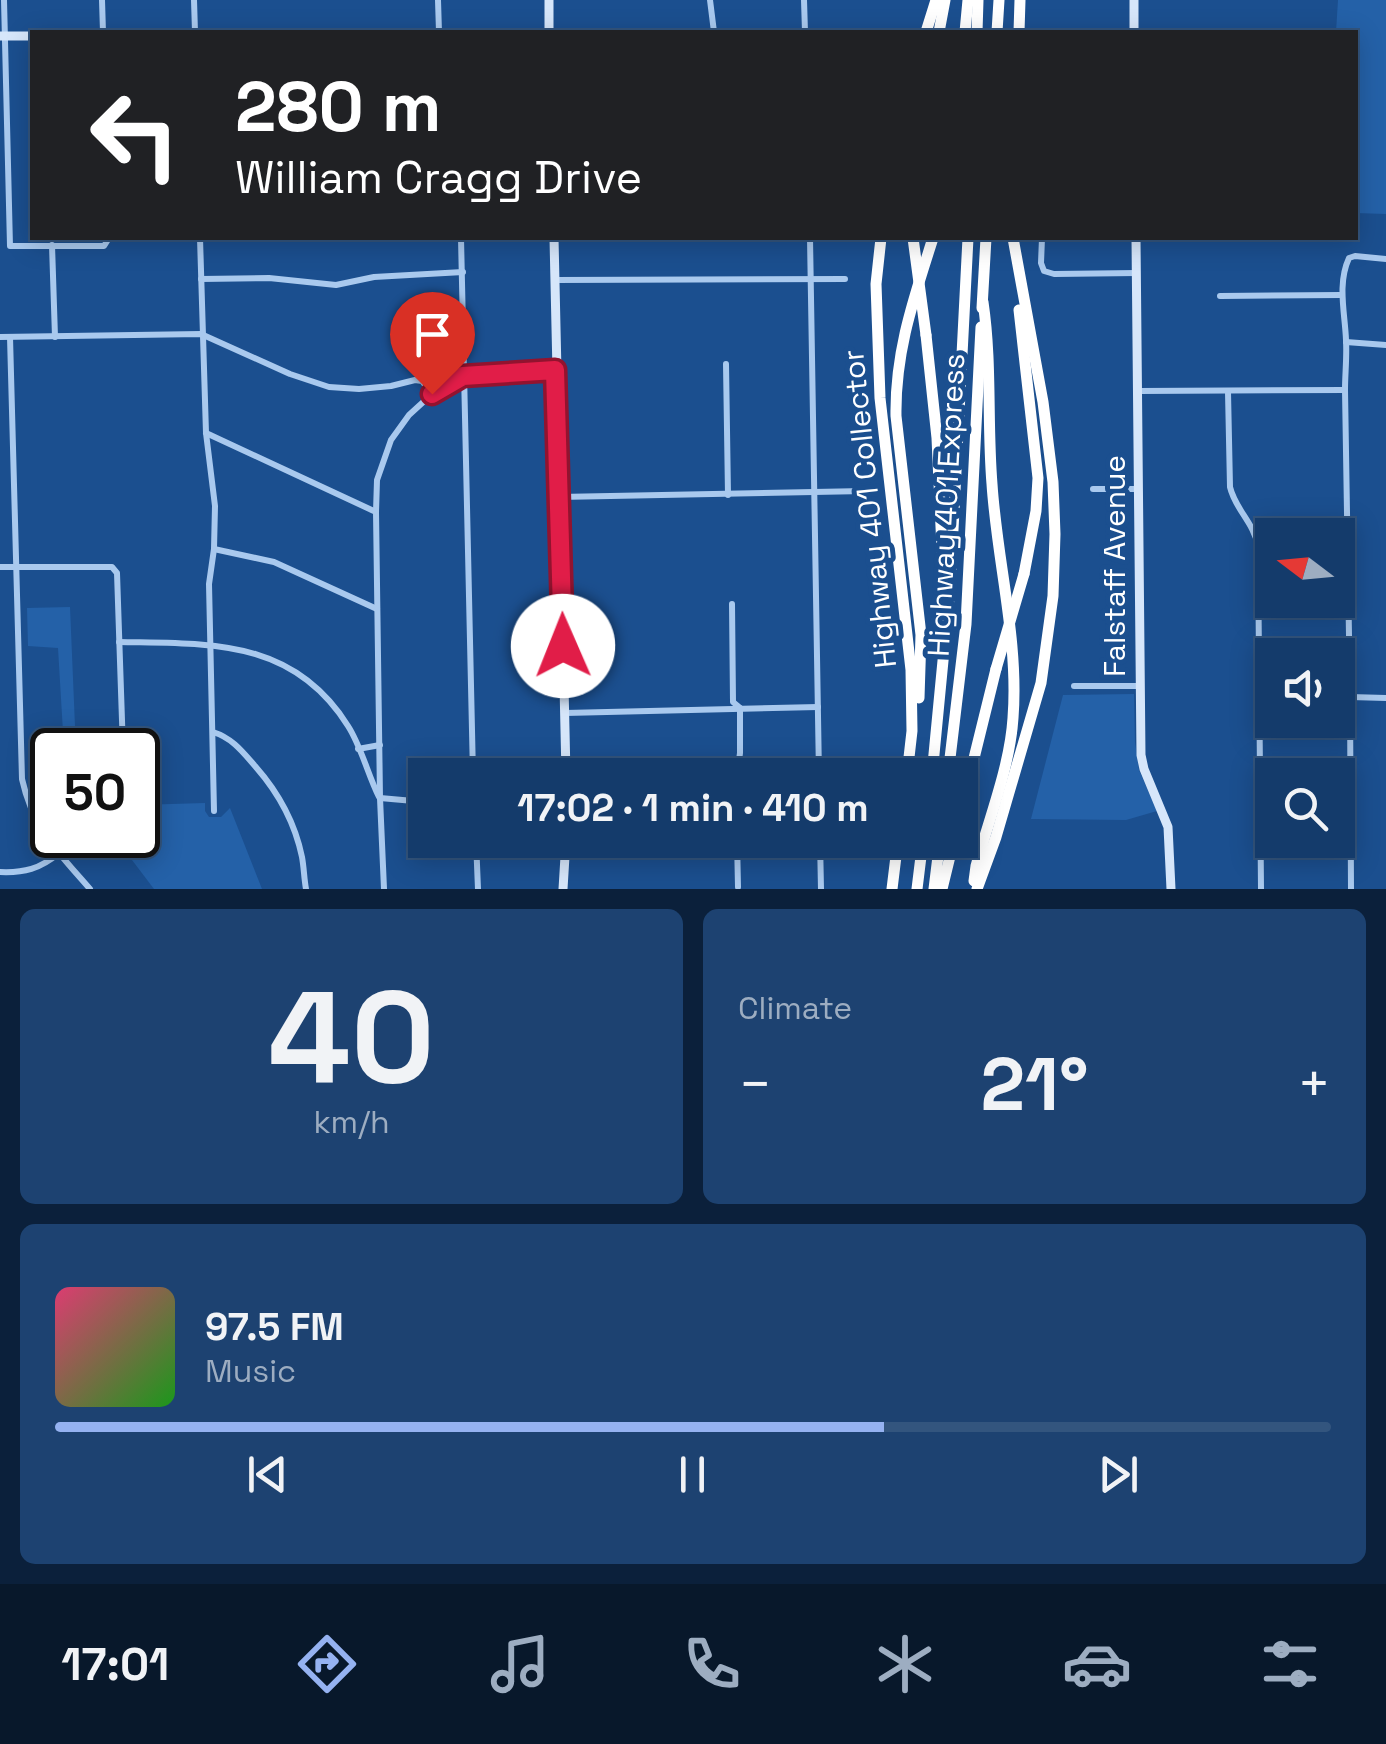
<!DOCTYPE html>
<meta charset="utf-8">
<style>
body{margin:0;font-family:"Space Grotesk",sans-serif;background:#1d4271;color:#f1f3f6;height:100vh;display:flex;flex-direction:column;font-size:38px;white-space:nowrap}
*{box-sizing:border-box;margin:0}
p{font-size:32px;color:#9dadc1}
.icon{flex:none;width:55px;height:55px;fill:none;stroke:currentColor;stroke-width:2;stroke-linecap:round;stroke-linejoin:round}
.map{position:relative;height:889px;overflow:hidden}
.panel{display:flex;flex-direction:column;gap:20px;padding:20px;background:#0b203b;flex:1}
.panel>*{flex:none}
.guide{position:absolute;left:30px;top:30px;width:1328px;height:210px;border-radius:0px;box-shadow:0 5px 25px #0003,0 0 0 2px #33557e;background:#202124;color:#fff;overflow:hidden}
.needle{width:65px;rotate:286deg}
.tools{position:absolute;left:1255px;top:518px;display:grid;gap:20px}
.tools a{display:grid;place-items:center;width:100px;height:100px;border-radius:0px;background:#143b6b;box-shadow:0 5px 25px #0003,0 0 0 2px #33557e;font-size:50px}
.speed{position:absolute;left:30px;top:728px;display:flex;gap:20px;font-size:50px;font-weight:700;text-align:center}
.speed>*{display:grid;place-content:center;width:130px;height:130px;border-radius:50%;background:#143b6b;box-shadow:0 5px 25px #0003,0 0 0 2px #33557e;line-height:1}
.speed .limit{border:5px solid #111;border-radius:15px;background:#fff;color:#111}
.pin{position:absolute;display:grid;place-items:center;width:85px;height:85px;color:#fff;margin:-102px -42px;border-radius:50% 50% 50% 0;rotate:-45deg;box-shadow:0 0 10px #0007}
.pin .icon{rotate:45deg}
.me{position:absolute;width:110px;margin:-55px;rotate:359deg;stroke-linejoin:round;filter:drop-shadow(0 0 8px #0008)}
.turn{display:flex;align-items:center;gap:35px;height:210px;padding:0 40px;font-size:45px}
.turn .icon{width:130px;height:130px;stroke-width:2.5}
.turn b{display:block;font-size:70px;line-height:85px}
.big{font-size:75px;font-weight:700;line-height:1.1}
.panel .widget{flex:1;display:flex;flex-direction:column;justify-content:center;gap:15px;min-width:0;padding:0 35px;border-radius:15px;background:#1d4271}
.panel .dial{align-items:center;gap:0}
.dial b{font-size:130px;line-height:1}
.song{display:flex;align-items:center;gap:30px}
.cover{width:120px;height:120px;border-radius:15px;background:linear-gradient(135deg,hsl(340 70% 55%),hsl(120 70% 35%))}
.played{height:10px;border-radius:5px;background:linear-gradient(90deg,#95b2f1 65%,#33557e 65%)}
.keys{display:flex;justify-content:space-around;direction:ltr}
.heat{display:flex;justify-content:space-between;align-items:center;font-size:55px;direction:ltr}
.panel .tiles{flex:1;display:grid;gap:20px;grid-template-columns:1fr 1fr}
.widget:last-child{grid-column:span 2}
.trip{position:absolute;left:408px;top:758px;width:570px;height:100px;border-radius:0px;background:#143b6b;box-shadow:0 5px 25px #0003,0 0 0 2px #33557e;font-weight:700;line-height:100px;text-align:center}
.menu{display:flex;height:160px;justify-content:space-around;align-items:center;background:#08182b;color:#9dadc1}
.menu .icon{width:70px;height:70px}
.menu .current{color:#95b2f1}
.menu b{font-size:45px;color:#f1f3f6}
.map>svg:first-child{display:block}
</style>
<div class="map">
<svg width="1386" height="889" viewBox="0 0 1386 889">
<rect width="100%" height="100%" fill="#1b4f8f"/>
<g fill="#2461a8">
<polygon points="1338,0 1386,0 1386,214 1355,213 1355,32 1336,32"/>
<polygon points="70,607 76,750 64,749 58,648 28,646 27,608"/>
<polygon points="1134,694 1135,742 1139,770 1157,811 1126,820 1031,819 1063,695"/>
<polygon points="205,803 205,811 209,817 221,817 230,808 262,889 154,889 113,835 138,835 138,805"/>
</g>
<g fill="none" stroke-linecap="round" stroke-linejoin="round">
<g stroke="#a9c9ee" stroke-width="6">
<polyline points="4,0 10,246 104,246 109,238"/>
<polyline points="102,0 103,32"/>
<polyline points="194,0 195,32"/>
<polyline points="438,0 439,32"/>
<polyline points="710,0 714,32"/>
<polyline points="804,0 805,32"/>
<polyline points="200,238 206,433 215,506 214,549 209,584 214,811"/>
<polyline points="461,238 473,775"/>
<polyline points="810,238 819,775"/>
<polyline points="1042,238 1041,263 1044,271 1054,274 1137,273"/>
<polyline points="52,245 55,337"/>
<polyline points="201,279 269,278 336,285 374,277 463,272"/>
<polyline points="555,280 845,279"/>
<polyline points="1220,296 1342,295"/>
<polyline points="0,337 201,334 290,374 329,387 359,389 391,386 415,380 422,381 432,394"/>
<path d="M10 337 22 779C33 829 58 852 90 889"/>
<polyline points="1346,342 1386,345"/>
<polyline points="726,364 728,495"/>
<polyline points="1139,391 1345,390"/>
<path d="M1228 392 1230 487C1235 509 1254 523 1258 546L1261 889"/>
<polyline points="206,433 376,512"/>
<polyline points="1093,489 1139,489"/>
<polyline points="559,497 865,491"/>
<polyline points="214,549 274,562 377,609"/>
<polyline points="0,567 112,567 117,573 123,750"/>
<polyline points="732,604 733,702 739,707"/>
<path d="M119 642C209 644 293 638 348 726 361 746 368 775 379 797"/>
<polyline points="1074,686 1140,686"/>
<polyline points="1350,697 1386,698"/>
<polyline points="565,713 818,707"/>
<path d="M213 732C232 738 242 751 255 766 278 792 295 823 302 857 304 868 304 878 306 889"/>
<polyline points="358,749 380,745"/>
<polyline points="737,775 740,753 740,708"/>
<polyline points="380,798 425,802"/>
<polyline points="476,840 478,889"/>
<polyline points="533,840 551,846 566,846"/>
<polyline points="737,840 738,887"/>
<polyline points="820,840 821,889"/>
<path d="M0 872C24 873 40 869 59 853"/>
<polyline points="384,889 380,798 376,512 377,480 391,440 409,415 432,394 463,375 555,369"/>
<path d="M1351 889 1350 697 1345 390C1345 374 1347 357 1346 340 1345 313 1337 284 1349 258L1355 256 1386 259"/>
</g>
<g stroke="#d6e6fa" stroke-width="9">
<polyline points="549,0 549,32"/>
<polyline points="1134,32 1134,0"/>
<polyline points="0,36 32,36"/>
<polyline points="554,238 566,775"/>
<polyline points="1136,238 1141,755 1144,769 1168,827 1171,889"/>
<polyline points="563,889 566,840"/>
</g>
<g stroke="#fff" stroke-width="11">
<polyline points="926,32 936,0"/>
<polyline points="939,32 945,0"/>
<polyline points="965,32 968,0"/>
<polyline points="977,32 978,0"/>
<polyline points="997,32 999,0"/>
<polyline points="1019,32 1020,0"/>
<polyline points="881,238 876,284 880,398 911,670 912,731 907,775"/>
<polyline points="982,308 986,238"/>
<polyline points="1019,310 1038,478 1036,511 1024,574"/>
<polyline points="926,335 937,438 944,593"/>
<path d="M919 698 921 635 896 416C895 351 914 298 933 238"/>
<polyline points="932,775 950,588 968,238"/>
<polyline points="948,775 966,624 981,327"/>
<polyline points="960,815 996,669"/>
<path d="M974 881 976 866C989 819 1010 766 1013 718 1019 640 997 562 992 484 987 423 992 363 983 302"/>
<polyline points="892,889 898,840"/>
<polyline points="917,889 923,840"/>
<polyline points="934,889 940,840"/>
<polyline points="942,889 954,840"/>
<polyline points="977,889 996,837 1041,683 1053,596 1055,534 1053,482 1043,402 1013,238"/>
</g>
<g stroke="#fff" stroke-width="11">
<polyline points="913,238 926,335"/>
<polyline points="996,669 1024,574"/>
</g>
</g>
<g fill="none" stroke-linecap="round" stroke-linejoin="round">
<g stroke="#92132f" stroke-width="25">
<polyline id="route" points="432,394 463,376 555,370 563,646"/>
</g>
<use href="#route" stroke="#e11d48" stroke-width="18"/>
</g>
<g text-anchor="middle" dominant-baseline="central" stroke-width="10" stroke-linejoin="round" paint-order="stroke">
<g font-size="30" fill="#fff" stroke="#1b4f8f">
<text transform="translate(946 505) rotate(-87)">Highway 401 Express</text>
<text transform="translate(869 509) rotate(-96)">Highway 401 Collector</text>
<text transform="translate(1114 566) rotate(-90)">Falstaff Avenue</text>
</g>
</g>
</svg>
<div class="tools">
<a><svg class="needle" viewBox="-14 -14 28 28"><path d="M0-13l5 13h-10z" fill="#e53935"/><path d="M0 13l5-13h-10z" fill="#9dadc1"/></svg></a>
<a><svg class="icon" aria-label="sound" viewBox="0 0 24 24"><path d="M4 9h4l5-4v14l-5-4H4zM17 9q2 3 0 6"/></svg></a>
<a><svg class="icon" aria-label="search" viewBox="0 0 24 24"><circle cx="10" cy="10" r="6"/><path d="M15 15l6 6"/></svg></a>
</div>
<div class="speed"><div class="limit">50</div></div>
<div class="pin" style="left:432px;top:394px;background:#d93025"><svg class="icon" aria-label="arrive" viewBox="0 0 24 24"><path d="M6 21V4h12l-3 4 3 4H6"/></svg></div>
<svg class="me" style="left:563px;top:646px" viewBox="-20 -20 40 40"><circle r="19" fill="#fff"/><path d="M0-13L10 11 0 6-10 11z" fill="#e11d48"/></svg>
<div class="trip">17:02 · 1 min · 410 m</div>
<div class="guide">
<div class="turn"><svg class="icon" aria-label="left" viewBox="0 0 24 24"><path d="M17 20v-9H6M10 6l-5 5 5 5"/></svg><div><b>280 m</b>William Cragg Drive</div></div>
</div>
</div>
<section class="panel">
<div class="tiles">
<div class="widget dial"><b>40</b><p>km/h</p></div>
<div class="widget"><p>Climate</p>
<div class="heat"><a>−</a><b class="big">21°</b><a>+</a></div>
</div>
<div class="widget">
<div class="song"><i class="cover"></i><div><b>97.5 FM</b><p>Music</p></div></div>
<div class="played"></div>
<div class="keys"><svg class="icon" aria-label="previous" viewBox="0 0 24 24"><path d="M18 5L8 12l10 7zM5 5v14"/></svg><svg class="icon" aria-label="pause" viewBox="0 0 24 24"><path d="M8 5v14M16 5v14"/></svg><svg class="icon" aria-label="next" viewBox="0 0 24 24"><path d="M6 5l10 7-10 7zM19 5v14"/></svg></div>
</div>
</div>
</section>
<nav class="menu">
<b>17:01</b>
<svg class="icon current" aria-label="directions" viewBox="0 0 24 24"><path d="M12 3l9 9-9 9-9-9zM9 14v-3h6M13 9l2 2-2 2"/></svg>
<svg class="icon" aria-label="music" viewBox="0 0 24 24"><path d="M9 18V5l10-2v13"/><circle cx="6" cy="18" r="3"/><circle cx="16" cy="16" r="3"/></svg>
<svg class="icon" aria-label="phone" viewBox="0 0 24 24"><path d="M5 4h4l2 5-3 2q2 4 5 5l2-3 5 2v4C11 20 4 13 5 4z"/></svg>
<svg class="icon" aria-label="climate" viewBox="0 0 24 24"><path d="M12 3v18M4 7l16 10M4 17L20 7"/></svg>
<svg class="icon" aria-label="car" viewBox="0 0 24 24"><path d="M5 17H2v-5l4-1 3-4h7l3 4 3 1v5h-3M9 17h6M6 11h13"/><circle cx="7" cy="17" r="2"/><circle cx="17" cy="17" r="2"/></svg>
<svg class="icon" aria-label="filters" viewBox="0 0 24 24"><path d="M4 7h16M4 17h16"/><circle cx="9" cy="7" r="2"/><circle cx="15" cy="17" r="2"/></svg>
</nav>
